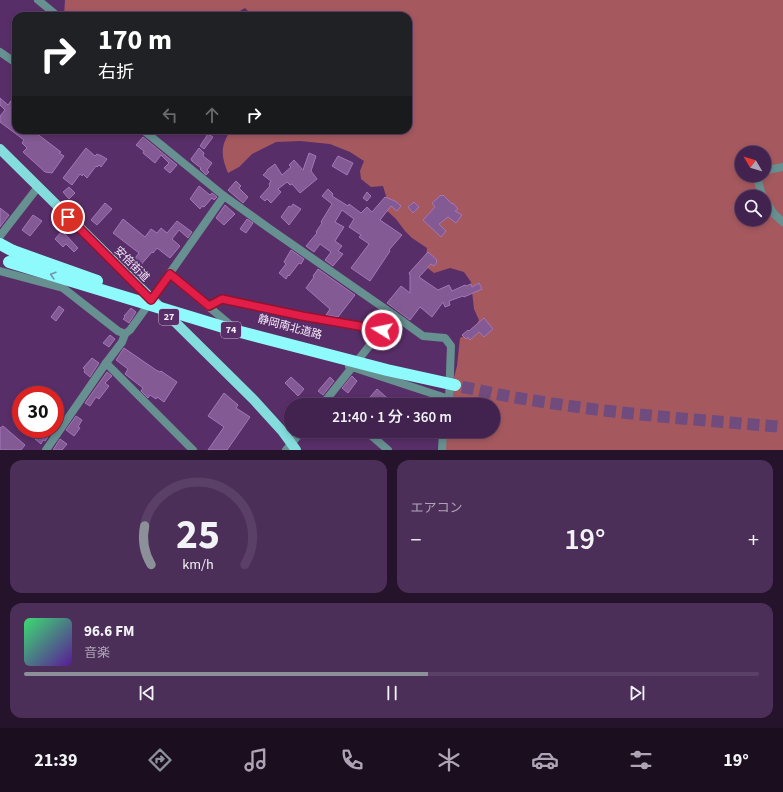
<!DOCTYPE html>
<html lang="ja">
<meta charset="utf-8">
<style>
body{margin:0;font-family:"Source Sans 3","Noto Sans JP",sans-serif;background:#4c2f58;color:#f1f3f6;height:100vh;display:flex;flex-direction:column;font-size:15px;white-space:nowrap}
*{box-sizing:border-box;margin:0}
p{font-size:13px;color:#aea4b6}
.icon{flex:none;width:22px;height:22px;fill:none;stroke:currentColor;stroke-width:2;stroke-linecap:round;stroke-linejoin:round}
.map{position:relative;height:450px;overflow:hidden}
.sheet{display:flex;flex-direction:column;gap:10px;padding:10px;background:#24132b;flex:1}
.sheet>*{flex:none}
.top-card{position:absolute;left:12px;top:12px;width:400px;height:122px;border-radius:12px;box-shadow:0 2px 6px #0003,0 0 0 1px #5a3f66;background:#202124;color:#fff;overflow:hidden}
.needle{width:26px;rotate:308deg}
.buttons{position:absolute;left:735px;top:146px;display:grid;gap:8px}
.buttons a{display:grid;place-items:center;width:36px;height:36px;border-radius:50%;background:#42224e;box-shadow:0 2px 6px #0003,0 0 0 1px #5a3f66;font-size:20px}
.speed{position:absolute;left:12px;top:386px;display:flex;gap:8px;font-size:20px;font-weight:700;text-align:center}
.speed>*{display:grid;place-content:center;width:52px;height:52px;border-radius:50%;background:#42224e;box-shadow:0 2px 6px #0003,0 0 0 1px #5a3f66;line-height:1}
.speed .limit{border:6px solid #d22;background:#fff;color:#111}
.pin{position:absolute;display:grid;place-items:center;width:34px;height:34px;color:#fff;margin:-17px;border:2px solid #fff;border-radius:50%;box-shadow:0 1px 4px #0007}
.me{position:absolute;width:44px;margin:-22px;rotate:280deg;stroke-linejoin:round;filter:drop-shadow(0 0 3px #0008)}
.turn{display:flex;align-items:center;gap:14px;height:84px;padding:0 20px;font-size:18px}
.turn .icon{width:52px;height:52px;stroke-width:2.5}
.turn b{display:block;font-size:28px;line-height:34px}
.lanes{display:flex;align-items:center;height:38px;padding:0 20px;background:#0003;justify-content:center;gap:20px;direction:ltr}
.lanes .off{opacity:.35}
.big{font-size:30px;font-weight:600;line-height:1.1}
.sheet .tile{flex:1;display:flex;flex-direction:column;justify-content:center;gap:6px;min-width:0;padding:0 14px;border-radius:12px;background:#4c2f58}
.sheet .dial{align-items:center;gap:0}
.dial svg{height:104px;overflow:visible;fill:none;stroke:#5a3f66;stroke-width:7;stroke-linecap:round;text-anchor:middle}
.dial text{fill:#f1f3f6;stroke:none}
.song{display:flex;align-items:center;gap:12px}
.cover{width:48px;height:48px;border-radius:6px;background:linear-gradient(135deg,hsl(140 70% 55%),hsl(270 70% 35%))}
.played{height:4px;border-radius:2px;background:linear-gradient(90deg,#8c9099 55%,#5a3f66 55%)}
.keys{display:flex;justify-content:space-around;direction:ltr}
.heat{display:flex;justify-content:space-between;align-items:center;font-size:22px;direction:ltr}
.sheet .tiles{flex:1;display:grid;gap:10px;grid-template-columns:1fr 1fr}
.tile:last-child{grid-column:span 2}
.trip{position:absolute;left:284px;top:398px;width:216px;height:40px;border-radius:20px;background:#42224e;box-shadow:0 2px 6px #0003,0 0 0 1px #5a3f66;font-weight:600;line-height:40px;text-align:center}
.dock{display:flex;height:64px;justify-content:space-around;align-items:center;background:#1a0e1f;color:#aea4b6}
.dock .icon{width:28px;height:28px}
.dock .on{color:#8c9099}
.dock b{font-size:18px;color:#f1f3f6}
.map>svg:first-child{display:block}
</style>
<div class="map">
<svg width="783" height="450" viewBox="0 0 783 450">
<rect width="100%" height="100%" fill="#582e68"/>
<path fill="#a5595f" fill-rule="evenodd" d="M65 0H783V450H446V431H493V405H450L451 389 457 366 460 338 473 331 479 320 474 309 471 282 464 272 450 268 434 273 425 266 427 248 412 238 405 231 396 219 385 209 387 199 383 186 371 187 361 179 360 171 364 161 350 152 330 144 300 141 276 142 252 154 239 167 228 173C221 156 220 146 231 130H408V16H253L245 8 231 16H189L176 14 154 16H64ZM742 153H764V175H742ZM742 197H764V219H742Z"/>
<g fill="#835a94" stroke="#a476b7">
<polygon points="16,94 16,130 39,130 36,133 61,152 59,153 64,156 52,173 45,172 23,152 27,148 22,143 24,140 0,122 0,116 5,110 0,105 0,98 8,105"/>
<polygon points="208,134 213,137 204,149 200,146"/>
<polygon points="143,137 177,165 170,173 164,168 169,163 161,155 155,163 143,153 144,151 136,145"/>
<polygon points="86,148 95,156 97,154 99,155 100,155 107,159 101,167 99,165 97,167 96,166 87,178 83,174 82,176 80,174 72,185 63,178"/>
<polygon points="199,148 204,153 203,156 212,163 207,170 209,172 206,175 200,169 201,168 192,161 191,159"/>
<polygon points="309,153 316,156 311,171 317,179 300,193 292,184 290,185 287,182 278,189 281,192 271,203 267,199 265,201 260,197 270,186 269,184 271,181 263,175 267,171 267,170 275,164 282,175 291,167 289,165 294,160 303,170"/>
<polygon points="338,156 353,163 347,175 332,166"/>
<polygon points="236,181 241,186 239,188 248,197 243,203 228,190"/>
<polygon points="199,186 210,195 212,193 217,197 214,200 212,198 204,207 202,206 200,209 190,199"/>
<polygon points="69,187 75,193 69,199 63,192"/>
<polygon points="328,189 333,194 332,196 348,206 349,204 361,213 367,207 372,212 385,197 395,201 401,206 397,211 391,206 380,220 402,235 389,250 390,251 370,281 351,268 369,244 359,237 361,235 349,227 354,219 342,210 335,222 344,227 335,241 342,246 338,251 343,254 333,266 325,260 331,252 320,244 314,252 306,246 317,233 316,232 322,223 321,222 332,204 322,196"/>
<polygon points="367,192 371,196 367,201 363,198"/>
<polygon points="441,195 442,196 443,195 452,204 453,203 458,209 455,211 462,215 456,223 448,217 439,224 446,231 441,237 423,220 435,207 432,203"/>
<polygon points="414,202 419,207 413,213 408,207"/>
<polygon points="105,203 112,209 97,225 91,220"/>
<polygon points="293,204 301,209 289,225 281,217 289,206 291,207"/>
<polygon points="225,205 235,214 224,225 216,218"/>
<polygon points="0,208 9,215 0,227"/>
<polygon points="33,215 42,221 30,236 22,230"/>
<polygon points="123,219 145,237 151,229 157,233 161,228 167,233 177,221 192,232 188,238 179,230 172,239 180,246 170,258 157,248 153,253 152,252 139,267 132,262 139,253 113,233"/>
<polygon points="247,219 253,223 246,233 240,229"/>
<polygon points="62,231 78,248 74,252 66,244 63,247 55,239"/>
<polygon points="291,250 304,259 301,264 299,263 289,276 288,275 286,279 279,273 286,264 284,262"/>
<polygon points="428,252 437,260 436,261 437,262 434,266 431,264 419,277 438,290 449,285 452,291 465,285 466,286 471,284 472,287 479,283 482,289 464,297 463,296 449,301 450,305 445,307 443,302 432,317 420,307 410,320 387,303 401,286 410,293 410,275 409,273"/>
<polygon points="318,269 355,295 338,317 326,315 330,309 306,288 314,277 313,276"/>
<polygon points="59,306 64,310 56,321 51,317"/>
<polygon points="131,308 136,312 129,323 123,319 125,317 124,316"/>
<polygon points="484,318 493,329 484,337 479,332 470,340 468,337 466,339 462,335 468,330 469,331"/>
<polygon points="110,335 115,339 109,347 103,343"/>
<polygon points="124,348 156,370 160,372 161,371 177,382 164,402 157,397 156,399 150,395 148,398 141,391 143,388 125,374 128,369 116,360"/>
<polygon points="92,358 99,363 90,377 84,372 85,370 83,368"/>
<polygon points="107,372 112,376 105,383 109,386 99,399 96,397 90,406 85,403"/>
<polygon points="352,376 357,381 348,393 342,388"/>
<polygon points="291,377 304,389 298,396 285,383"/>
<polygon points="330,377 334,381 323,395 318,391"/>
<polygon points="377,389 386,397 396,405 363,405"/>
<polygon points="224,393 238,405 236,408 250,417 227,450 208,450 224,427 208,416"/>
<polygon points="76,416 82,420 78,427 80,428 74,436 66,430"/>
<polygon points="3,426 25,445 21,450 0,450 0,428"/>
<polygon points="42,429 51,429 49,432 50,434 45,441 43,440 41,444 35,439"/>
<polygon points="60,439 67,444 62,450 53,450"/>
</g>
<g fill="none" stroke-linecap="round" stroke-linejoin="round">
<path stroke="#704b7e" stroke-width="12" stroke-dasharray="12 6" stroke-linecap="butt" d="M462 387C485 391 508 397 531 400 614 414 699 420 783 427"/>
<g stroke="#679090" stroke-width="8">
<polyline points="38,0 54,13 55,16"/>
<polyline points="0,52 16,63"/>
<polyline points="143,130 224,196 270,229 394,315 322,405"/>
<polyline points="764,173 767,170 783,167"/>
<polyline points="763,175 758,180 760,189 763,197"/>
<polyline points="764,198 774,214 783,222"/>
<polyline points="0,236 38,187"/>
<polyline points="170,274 209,307 222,299 302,316 382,330"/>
<polyline points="151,300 224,196"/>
<polyline points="209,307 234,328"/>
<polyline points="394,315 423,336 445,338 451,346 449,399 447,405"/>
<polyline points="106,363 193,450"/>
<polyline points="349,366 449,399"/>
<polyline points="328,399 335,405"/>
<polyline points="366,431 388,450"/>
<polyline points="46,450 106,363 122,342 125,334"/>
<polyline points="286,450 302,431"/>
<polyline points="442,450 443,431"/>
</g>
<polyline stroke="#679090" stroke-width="8" points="0,271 63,288 118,331 125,334 130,330 151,301"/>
<polyline stroke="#84dcdd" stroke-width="10" points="0,149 254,400 283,432 296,450"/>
<polyline stroke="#8efafb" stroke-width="12" points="0,244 13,251"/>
<g stroke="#8efafb" stroke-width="12">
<polyline points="13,251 97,281"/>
<polyline points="9,262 233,330 387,370 455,385"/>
</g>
</g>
<defs><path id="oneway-chevron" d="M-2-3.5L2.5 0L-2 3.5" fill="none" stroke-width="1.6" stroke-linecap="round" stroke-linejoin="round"/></defs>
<use stroke="#7394b2" href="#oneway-chevron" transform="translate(53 275) rotate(-163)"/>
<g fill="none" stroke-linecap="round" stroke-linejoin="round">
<g stroke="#92132f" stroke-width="10">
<polyline id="route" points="68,217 151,300 170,274 209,306 222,299 302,316 382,330"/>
</g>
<use href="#route" stroke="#e11d48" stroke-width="7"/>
</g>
<g text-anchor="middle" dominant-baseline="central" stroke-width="4" stroke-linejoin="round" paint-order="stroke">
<g fill="#582e68" stroke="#c7b4cf" stroke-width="1">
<rect x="159" y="309" width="20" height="16" rx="3"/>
<rect x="221" y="322" width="20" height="16" rx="3"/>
</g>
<g font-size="10" font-weight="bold" fill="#f7edfb">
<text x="169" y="317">27</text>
<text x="231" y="330">74</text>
</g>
<g font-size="11" fill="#f7edfb" stroke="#582e68">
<text transform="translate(132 264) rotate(45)">安倍街道</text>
<text transform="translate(290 327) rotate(15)">静岡南北道路</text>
</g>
</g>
</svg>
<div class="buttons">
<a><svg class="needle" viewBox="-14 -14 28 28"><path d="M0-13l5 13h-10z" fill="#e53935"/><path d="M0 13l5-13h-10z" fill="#aea4b6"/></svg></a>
<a><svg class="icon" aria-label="search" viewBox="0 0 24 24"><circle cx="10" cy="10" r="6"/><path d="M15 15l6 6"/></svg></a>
</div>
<div class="speed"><div class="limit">30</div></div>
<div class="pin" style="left:68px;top:217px;background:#d93025"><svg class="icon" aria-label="arrive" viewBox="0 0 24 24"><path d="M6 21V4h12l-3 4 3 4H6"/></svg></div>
<svg class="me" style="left:382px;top:330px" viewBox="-20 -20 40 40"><circle r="17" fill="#e11d48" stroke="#fff" stroke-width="3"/><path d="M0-11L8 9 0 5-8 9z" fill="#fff"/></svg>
<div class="trip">21:40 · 1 分 · 360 m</div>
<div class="top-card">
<div class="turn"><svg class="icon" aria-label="right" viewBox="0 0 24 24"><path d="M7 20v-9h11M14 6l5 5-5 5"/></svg><div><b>170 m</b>右折</div></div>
<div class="lanes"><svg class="icon off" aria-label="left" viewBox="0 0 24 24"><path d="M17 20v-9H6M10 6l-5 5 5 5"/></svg><svg class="icon off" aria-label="ahead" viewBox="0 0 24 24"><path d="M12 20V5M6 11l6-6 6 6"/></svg><svg class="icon" aria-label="right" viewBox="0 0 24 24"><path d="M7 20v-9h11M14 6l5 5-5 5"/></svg></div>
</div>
</div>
<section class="sheet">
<div class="tiles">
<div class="tile dial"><svg viewBox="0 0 100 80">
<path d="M14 69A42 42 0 1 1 86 69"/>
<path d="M14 69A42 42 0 0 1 9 39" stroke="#8c9099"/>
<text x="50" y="56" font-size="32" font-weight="700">25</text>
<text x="50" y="72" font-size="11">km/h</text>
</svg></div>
<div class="tile"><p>エアコン</p>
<div class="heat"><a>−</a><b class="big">19°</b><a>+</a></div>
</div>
<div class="tile">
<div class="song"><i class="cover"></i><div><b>96.6 FM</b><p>音楽</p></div></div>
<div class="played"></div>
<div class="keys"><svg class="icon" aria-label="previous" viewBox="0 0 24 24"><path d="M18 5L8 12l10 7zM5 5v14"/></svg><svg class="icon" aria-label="pause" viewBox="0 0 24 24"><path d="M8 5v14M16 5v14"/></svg><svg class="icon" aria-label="next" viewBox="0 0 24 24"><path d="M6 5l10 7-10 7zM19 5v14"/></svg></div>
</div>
</div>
</section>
<nav class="dock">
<b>21:39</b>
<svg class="icon on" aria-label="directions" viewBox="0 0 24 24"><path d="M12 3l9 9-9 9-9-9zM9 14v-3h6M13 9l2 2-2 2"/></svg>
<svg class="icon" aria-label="music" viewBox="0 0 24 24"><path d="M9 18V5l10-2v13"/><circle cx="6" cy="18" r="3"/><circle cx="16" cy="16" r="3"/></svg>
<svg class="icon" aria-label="phone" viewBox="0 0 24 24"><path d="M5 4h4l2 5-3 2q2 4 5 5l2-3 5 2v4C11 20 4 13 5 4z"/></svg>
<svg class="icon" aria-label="climate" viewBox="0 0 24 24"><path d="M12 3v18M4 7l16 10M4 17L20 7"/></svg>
<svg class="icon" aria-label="car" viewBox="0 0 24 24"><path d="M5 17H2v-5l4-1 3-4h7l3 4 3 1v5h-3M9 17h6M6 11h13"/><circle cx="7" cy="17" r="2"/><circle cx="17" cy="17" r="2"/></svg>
<svg class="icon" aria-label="filters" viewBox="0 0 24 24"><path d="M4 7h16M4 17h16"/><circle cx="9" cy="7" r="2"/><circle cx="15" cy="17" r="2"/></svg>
<b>19°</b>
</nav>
